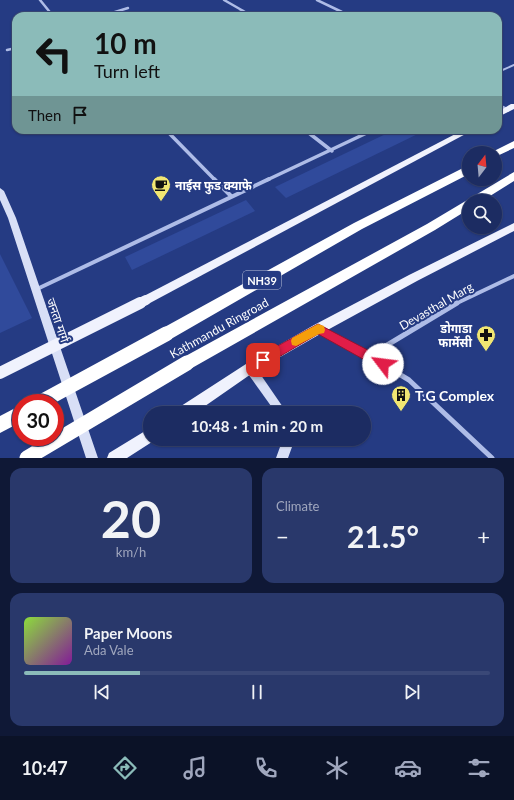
<!DOCTYPE html>
<meta charset="utf-8">
<style>
body{margin:0;font-family:Lato,"Noto Sans Devanagari",sans-serif;background:#29386b;color:#f1f3f6;height:100vh;display:flex;flex-direction:column;font-size:15px;white-space:nowrap}
*{box-sizing:border-box;margin:0}
p{font-size:13px;color:#a0a7be}
.icon{flex:none;width:22px;height:22px;fill:none;stroke:currentColor;stroke-width:2;stroke-linecap:round;stroke-linejoin:round}
.map{position:relative;height:458px;overflow:hidden}
.sheet{display:flex;flex-direction:column;gap:10px;padding:10px;background:#0f1836;flex:1}
.sheet>*{flex:none}
.hud{position:absolute;left:12px;top:12px;width:490px;height:122px;border-radius:12px;box-shadow:0 1px 3px #0004,0 0 0 1px #3a4877;background:#8bbbb9;color:#111;overflow:hidden}
.needle{width:26px;rotate:16deg}
.controls{position:absolute;left:462px;top:146px;display:grid;gap:8px}
.controls a{display:grid;place-items:center;width:40px;height:40px;border-radius:50%;background:#1c2c62;box-shadow:0 1px 3px #0004,0 0 0 1px #3a4877;font-size:20px}
.speed{position:absolute;left:12px;top:394px;display:flex;gap:8px;font-size:20px;font-weight:700;text-align:center}
.speed>*{display:grid;place-content:center;width:52px;height:52px;border-radius:50%;background:#1c2c62;box-shadow:0 1px 3px #0004,0 0 0 1px #3a4877;line-height:1}
.speed .limit{border:6px solid #d22;background:#fff;color:#111}
.pin{position:absolute;display:grid;place-items:center;width:34px;height:34px;color:#fff;margin:-17px;border-radius:8px;box-shadow:0 2px 6px #0006}
.me{position:absolute;width:44px;margin:-22px;rotate:300deg;stroke-linejoin:round;filter:drop-shadow(0 0 3px #0008)}
.turn{display:flex;align-items:center;gap:14px;height:84px;padding:0 16px;font-size:18px}
.turn .icon{width:52px;height:52px;stroke-width:2.5}
.turn b{display:block;font-size:28px;line-height:34px}
.then{display:flex;align-items:center;height:38px;padding:0 16px;background:#0003;gap:8px;font-size:15px}
.big{font-size:30px;font-weight:700;line-height:1.1}
.sheet .widget{flex:1;display:flex;flex-direction:column;justify-content:center;gap:6px;min-width:0;padding:0 14px;border-radius:12px;background:#29386b}
.sheet .dial{align-items:center;gap:0}
.dial b{font-size:52px;line-height:1}
.song{display:flex;align-items:center;gap:12px}
.cover{width:48px;height:48px;border-radius:6px;background:linear-gradient(135deg,hsl(90 70% 55%),hsl(290 70% 35%))}
.played{height:4px;border-radius:2px;background:linear-gradient(90deg,#8bbbb9 25%,#3a4877 25%)}
.keys{display:flex;justify-content:space-around;direction:ltr}
.heat{display:flex;justify-content:space-between;align-items:center;font-size:22px;direction:ltr}
.sheet .tiles{flex:1;display:grid;gap:10px;grid-template-columns:1fr 1fr}
.widget:last-child{grid-column:span 2}
.trip{position:absolute;left:143px;top:406px;width:228px;height:40px;border-radius:20px;background:#1c2c62;box-shadow:0 1px 3px #0004,0 0 0 1px #3a4877;font-weight:700;line-height:40px;text-align:center}
.tabs{display:flex;height:64px;justify-content:space-around;align-items:center;background:#0b1227;color:#a0a7be}
.tabs .icon{width:28px;height:28px}
.tabs .active{color:#8bbbb9}
.tabs b{font-size:18px;color:#f1f3f6}
.map>svg:first-child{display:block}
</style>
<div class="map">
<svg width="514" height="458" viewBox="0 0 514 458">
<rect width="100%" height="100%" fill="#253b83"/>
<g fill="#304a9b">
<polygon points="394,130 426,130 286,198 275,187"/>
<polygon points="246,200 255,211 132,270 125,257"/>
<polygon points="0,254 32,318 0,333"/>
</g>
<g fill="none" stroke-linecap="round" stroke-linejoin="round">
<polyline stroke="#aebce7" stroke-width="2" points="498,72 514,65"/>
<g stroke="#aebce7" stroke-width="2.5">
<polyline points="40,0 53,16"/>
<polyline points="224,0 252,16"/>
<polyline points="317,0 342,12 360,13 368,16"/>
<polyline points="102,16 128,8"/>
<polyline points="227,16 243,11"/>
<polyline points="7,50 16,48"/>
</g>
<g stroke="#aebce7" stroke-width="3.5">
<polyline points="498,105 508,110"/>
<polyline points="166,130 215,180"/>
<polyline points="305,130 332,151"/>
<polyline points="267,180 373,130"/>
</g>
<g stroke="#aebce7" stroke-width="4">
<polyline points="214,179 231,196"/>
<polyline points="35,290 269,179"/>
<polyline points="455,304 514,276"/>
</g>
<g stroke="#aebce7" stroke-width="5">
<polyline points="320,330 369,356 409,380 492,458"/>
<polyline points="369,356 457,303"/>
</g>
<g fill="#d8dff6" fill-rule="evenodd">
<polygon points="0,188 4,191 16,218 98,458 86,458 8,218 0,200"/>
<polygon points="250,363 254,365 287,413 276,413 246,371 245,368 246,365"/>
<polygon points="280,439 292,439 292,447 288,458 276,458 280,447"/>
</g>
<g fill="#f0f2fd" fill-rule="evenodd">
<polygon points="511,104 514,104 514,109 498,117 498,112"/>
<polygon points="463,130 473,130 150,303 146,305 142,303 140,300 142,297"/>
<polygon points="514,223 514,231 417,281 322,333 254,372 195,413 176,413 178,408 246,364 314,325 409,275"/>
<polygon points="150,428 150,439 155,440 127,458 107,458 109,453"/>
</g>
<g fill="#fff" fill-rule="evenodd">
<polygon points="514,141 514,148 495,157 495,153 490,153"/>
<polygon points="469,165 469,174 362,229 171,339 166,340 161,339 159,334 161,329 354,223"/>
<polygon points="514,172 514,181 482,201 469,201 469,209 435,230 192,368 187,370 182,368 180,363 182,358 427,224"/>
<polygon points="21,405 21,422 0,433 0,416"/>
</g>
<polyline stroke="#f0f2fd" stroke-width="10" points="138,304 146,300"/>
<polyline stroke="#f0f2fd" stroke-width="12" points="0,373 140,303"/>
<g stroke="#fff" stroke-width="15">
<polyline points="39,403 166,334"/>
<polyline points="27,458 187,363"/>
</g>
</g>
<polygon fill="#e11d48" stroke="#92132f" points="318,324 387,360 388,364 387,368 383,369 379,368 318,334 267,364 263,365 259,364 258,360 259,356"/>
<polygon fill="#f59e0b" points="318,324 324,326 325,330 324,333 319,334 296,346 292,345 291,341 292,338"/>
<defs>
<g id="cafe-pin" transform="scale(1)"><path d="M0 17L-7.5 6A9.5 9.5 0 1 1 7.5 6Z" fill="#f1e672" stroke="#253b83"/><path d="M-5.5-4.5H6V0H3Q3 3.5 0 3.5H-2.5Q-5.5 3.5-5.5 0ZM3-3.2v2h1.7v-2ZM-6 4.5H4V6H-6Z" fill="#111"/></g>
<g id="pharmacy-pin" transform="scale(1)"><path d="M0 17L-7.5 6A9.5 9.5 0 1 1 7.5 6Z" fill="#f1e672" stroke="#253b83"/><path d="M-2-6h4v4h4v4h-4v4h-4v-4h-4v-4h4Z" fill="#111"/></g>
<g id="building-pin" transform="scale(1)"><path d="M0 17L-7.5 6A9.5 9.5 0 1 1 7.5 6Z" fill="#f1e672" stroke="#253b83"/><path d="M-4-6H4V6H1V3H-1V6H-4ZM-2.5-4.3h1.7v1.8h-1.7ZM.8-4.3h1.7v1.8H.8ZM-2.5-1h1.7V.8h-1.7ZM.8-1h1.7V.8H.8Z" fill="#111"/></g>
</defs>
<g fill-rule="evenodd">
<use href="#cafe-pin" x="161" y="185"/>
<use href="#pharmacy-pin" x="486" y="335"/>
<use href="#building-pin" x="401" y="395"/>
</g>
<g text-anchor="middle" dominant-baseline="central" stroke-width="4" stroke-linejoin="round" paint-order="stroke">
<rect fill="#253b83" stroke="#bec4da" stroke-width="1" x="243" y="271" width="38" height="18" rx="3"/>
<g font-size="11" font-weight="bold" fill="#fff">
<text x="262" y="280">NH39</text>
</g>
<g font-size="12" font-weight="bold" fill="#fff" stroke="#253b83" text-anchor="start">
<text x="175" y="185">नाईस फुड क्याफे</text>
<text x="472" y="328" text-anchor="end">डोगाडा<tspan x="472" dy="14">फार्मेसी</tspan></text>
</g>
<g font-size="12" fill="#fff" stroke="#253b83">
<text transform="translate(436 306) rotate(-30)">Devasthal Marg</text>
<text transform="translate(58 320) rotate(71)">जनता मार्ग</text>
<text transform="translate(219 328) rotate(-29)">Kathmandu Ringroad</text>
</g>
<g font-size="14" font-weight="bold" fill="#fff" stroke="#253b83" text-anchor="start">
<text x="415" y="395">T.G Complex</text>
</g>
</g>
</svg>
<div class="controls">
<a><svg class="needle" viewBox="-14 -14 28 28"><path d="M0-13l5 13h-10z" fill="#e53935"/><path d="M0 13l5-13h-10z" fill="#a0a7be"/></svg></a>
<a><svg class="icon" aria-label="search" viewBox="0 0 24 24"><circle cx="10" cy="10" r="6"/><path d="M15 15l6 6"/></svg></a>
</div>
<div class="speed"><div class="limit">30</div></div>
<div class="pin" style="left:263px;top:360px;background:#d93025"><svg class="icon" aria-label="arrive" viewBox="0 0 24 24"><path d="M6 21V4h12l-3 4 3 4H6"/></svg></div>
<svg class="me" style="left:383px;top:364px" viewBox="-20 -20 40 40"><circle r="19" fill="#fff"/><path d="M0-13L10 11 0 6-10 11z" fill="#e11d48"/></svg>
<div class="trip">10:48 · 1 min · 20 m</div>
<div class="hud">
<div class="turn"><svg class="icon" aria-label="left" viewBox="0 0 24 24"><path d="M17 20v-9H6M10 6l-5 5 5 5"/></svg><div><b>10 m</b>Turn left</div></div>
<div class="then">Then<svg class="icon" aria-label="arrive" viewBox="0 0 24 24"><path d="M6 21V4h12l-3 4 3 4H6"/></svg></div>
</div>
</div>
<section class="sheet">
<div class="tiles">
<div class="widget dial"><b>20</b><p>km/h</p></div>
<div class="widget"><p>Climate</p>
<div class="heat"><a>−</a><b class="big">21.5°</b><a>+</a></div>
</div>
<div class="widget">
<div class="song"><i class="cover"></i><div><b>Paper Moons</b><p>Ada Vale</p></div></div>
<div class="played"></div>
<div class="keys"><svg class="icon" aria-label="previous" viewBox="0 0 24 24"><path d="M18 5L8 12l10 7zM5 5v14"/></svg><svg class="icon" aria-label="pause" viewBox="0 0 24 24"><path d="M8 5v14M16 5v14"/></svg><svg class="icon" aria-label="next" viewBox="0 0 24 24"><path d="M6 5l10 7-10 7zM19 5v14"/></svg></div>
</div>
</div>
</section>
<nav class="tabs">
<b>10:47</b>
<svg class="icon active" aria-label="directions" viewBox="0 0 24 24"><path d="M12 3l9 9-9 9-9-9zM9 14v-3h6M13 9l2 2-2 2"/></svg>
<svg class="icon" aria-label="music" viewBox="0 0 24 24"><path d="M9 18V5l10-2v13"/><circle cx="6" cy="18" r="3"/><circle cx="16" cy="16" r="3"/></svg>
<svg class="icon" aria-label="phone" viewBox="0 0 24 24"><path d="M5 4h4l2 5-3 2q2 4 5 5l2-3 5 2v4C11 20 4 13 5 4z"/></svg>
<svg class="icon" aria-label="climate" viewBox="0 0 24 24"><path d="M12 3v18M4 7l16 10M4 17L20 7"/></svg>
<svg class="icon" aria-label="car" viewBox="0 0 24 24"><path d="M5 17H2v-5l4-1 3-4h7l3 4 3 1v5h-3M9 17h6M6 11h13"/><circle cx="7" cy="17" r="2"/><circle cx="17" cy="17" r="2"/></svg>
<svg class="icon" aria-label="filters" viewBox="0 0 24 24"><path d="M4 7h16M4 17h16"/><circle cx="9" cy="7" r="2"/><circle cx="15" cy="17" r="2"/></svg>
</nav>
